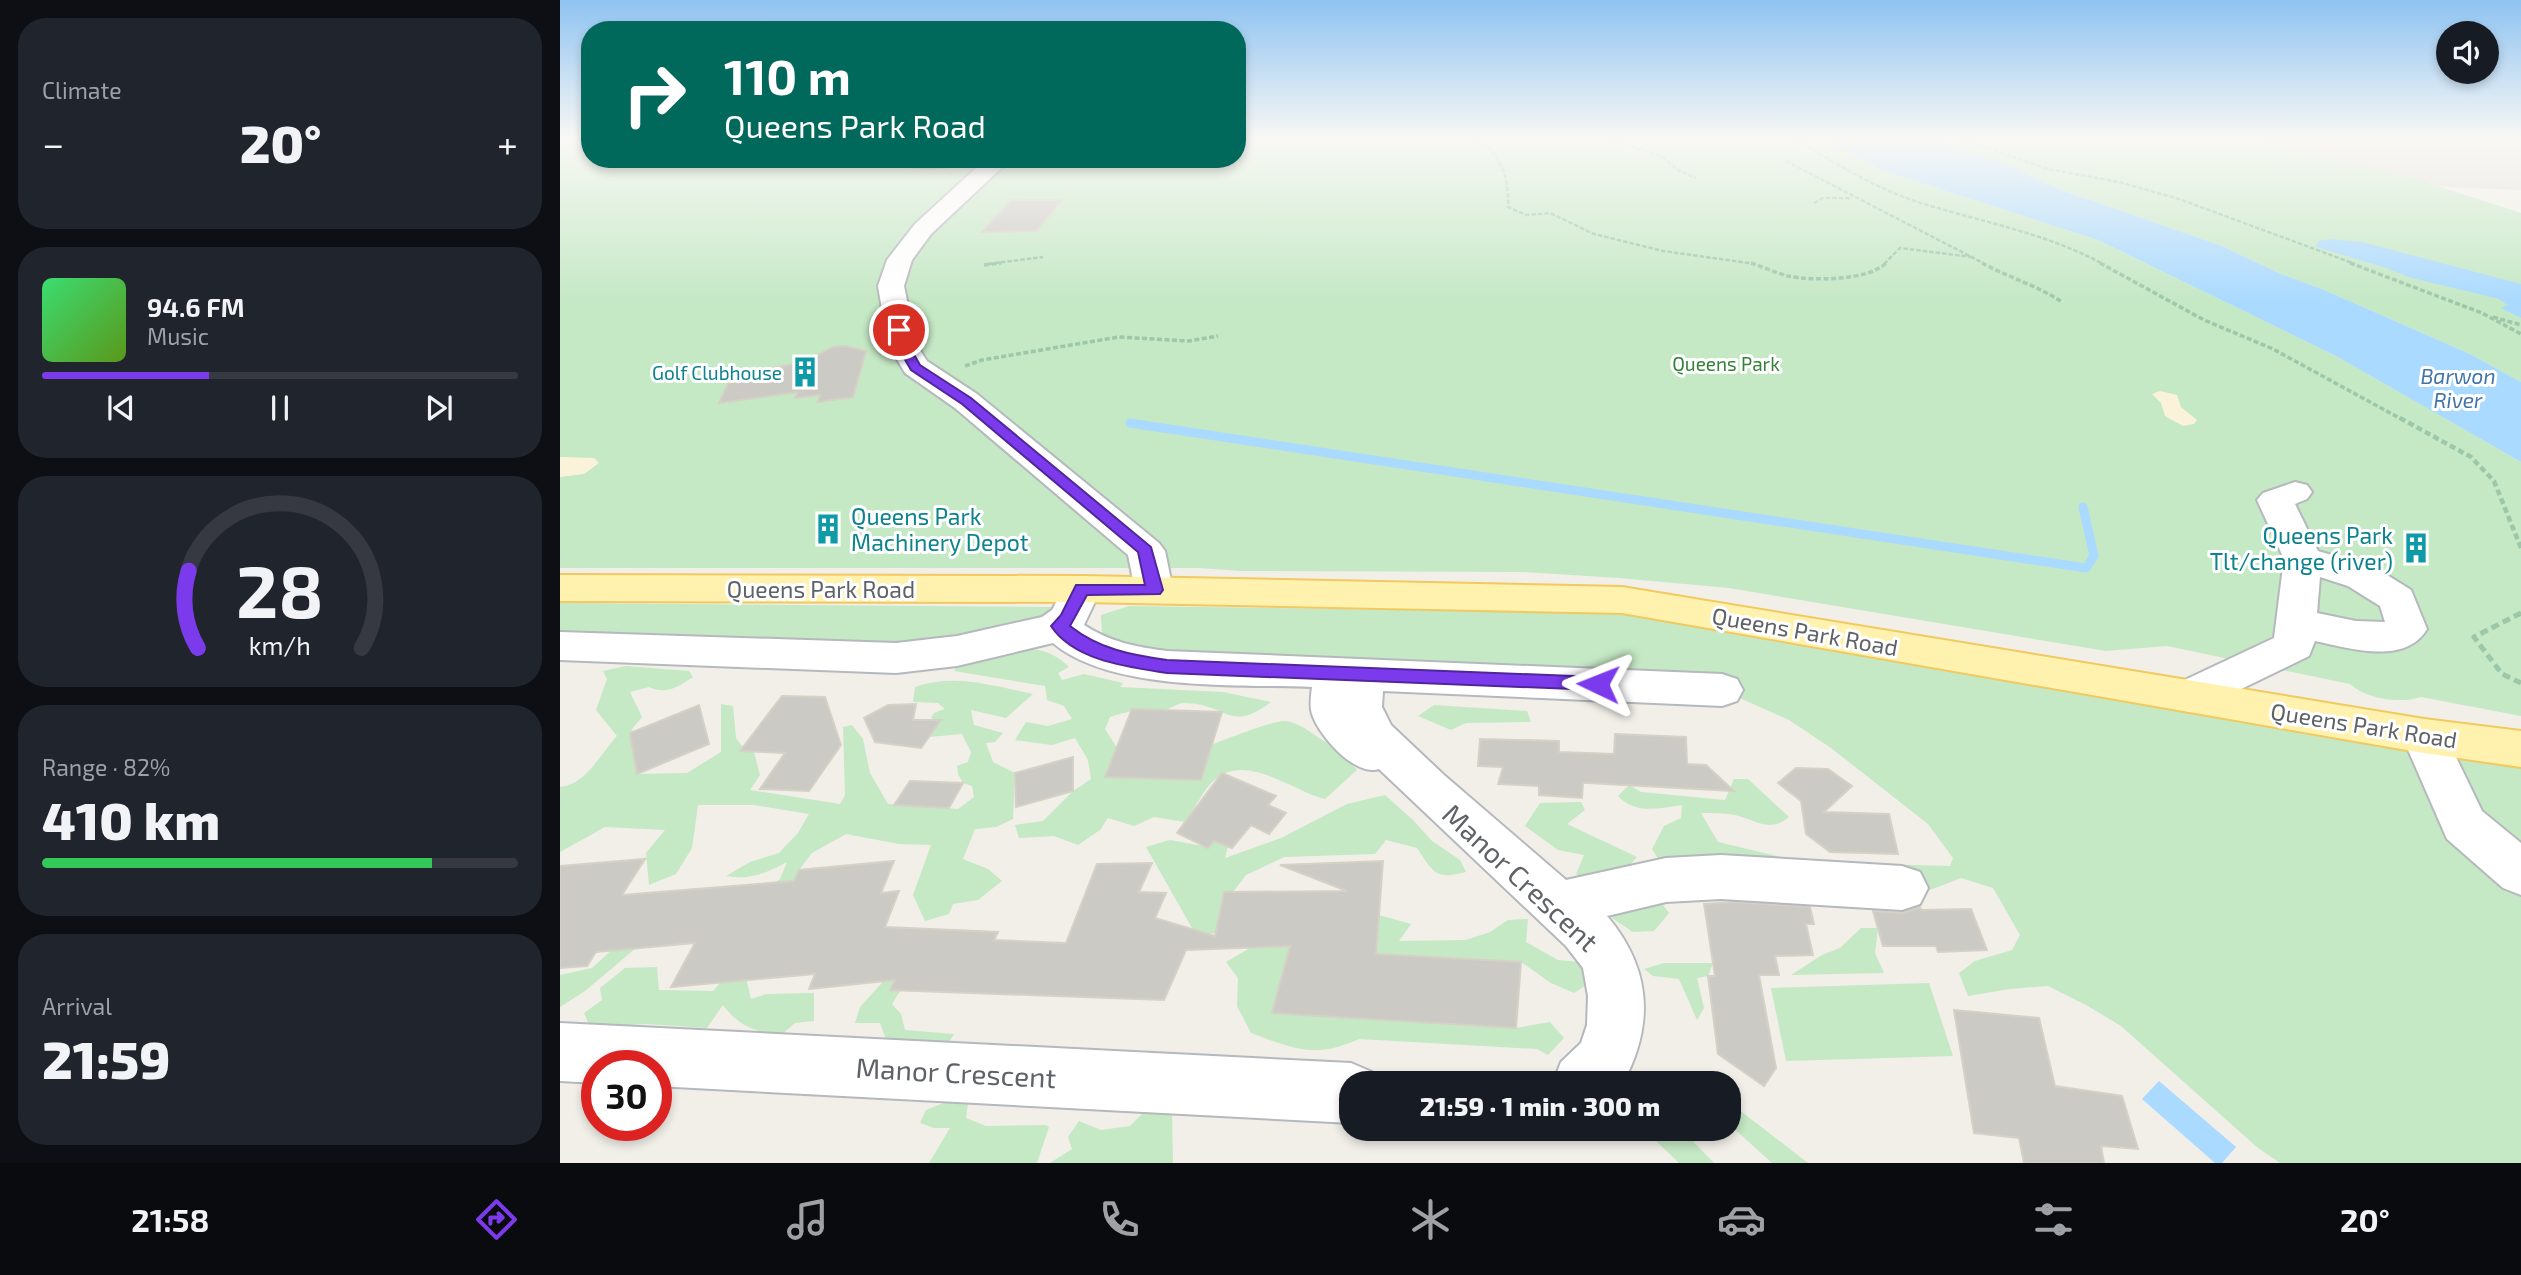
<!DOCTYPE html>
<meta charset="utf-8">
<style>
body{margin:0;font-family:"Exo 2",sans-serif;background:#20242c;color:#f1f3f6;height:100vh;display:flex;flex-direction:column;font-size:26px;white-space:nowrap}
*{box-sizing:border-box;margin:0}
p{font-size:23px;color:#9ea1a6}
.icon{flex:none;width:38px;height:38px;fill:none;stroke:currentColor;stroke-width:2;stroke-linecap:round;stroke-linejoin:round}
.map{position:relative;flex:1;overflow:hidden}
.sheet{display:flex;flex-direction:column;gap:18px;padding:18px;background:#0d0f14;width:560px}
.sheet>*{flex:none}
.guide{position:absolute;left:21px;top:21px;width:665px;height:147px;border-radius:28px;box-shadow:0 4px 10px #0003;background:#00695c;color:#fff;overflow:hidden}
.tools{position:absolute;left:1876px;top:21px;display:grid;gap:14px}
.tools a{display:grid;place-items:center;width:63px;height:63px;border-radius:50%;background:#171b24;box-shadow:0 4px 10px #0003;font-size:35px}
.speed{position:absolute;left:21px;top:1050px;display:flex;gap:14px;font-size:35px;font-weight:700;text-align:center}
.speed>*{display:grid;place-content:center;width:91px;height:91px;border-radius:50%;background:#171b24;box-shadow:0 4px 10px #0003;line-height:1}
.speed .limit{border:10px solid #d22;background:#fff;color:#111}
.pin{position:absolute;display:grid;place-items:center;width:60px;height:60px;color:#fff;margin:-30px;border:4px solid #fff;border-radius:50%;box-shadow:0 2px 7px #0007}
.me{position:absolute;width:77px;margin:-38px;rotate:272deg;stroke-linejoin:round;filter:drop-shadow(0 0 5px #0008)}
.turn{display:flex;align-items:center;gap:24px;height:147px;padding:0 28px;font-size:32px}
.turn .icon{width:91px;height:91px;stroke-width:2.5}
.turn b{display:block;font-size:49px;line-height:60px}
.big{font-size:52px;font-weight:800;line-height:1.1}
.sheet .tile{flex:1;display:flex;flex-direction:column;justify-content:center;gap:10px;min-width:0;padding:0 24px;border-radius:28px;background:#20242c}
.sheet .dial{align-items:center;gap:0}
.dial svg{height:182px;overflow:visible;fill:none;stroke:#363941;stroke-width:7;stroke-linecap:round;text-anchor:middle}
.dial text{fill:#f1f3f6;stroke:none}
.song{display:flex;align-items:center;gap:21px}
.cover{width:84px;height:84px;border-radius:10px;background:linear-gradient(135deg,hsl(140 70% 55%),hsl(90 70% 35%))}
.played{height:7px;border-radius:4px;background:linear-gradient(90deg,#7c3aed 35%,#363941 35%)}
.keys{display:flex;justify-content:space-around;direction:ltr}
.heat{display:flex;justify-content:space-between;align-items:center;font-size:38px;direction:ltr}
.charge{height:10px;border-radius:5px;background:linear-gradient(90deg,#34c759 82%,#363941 0)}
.trip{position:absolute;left:779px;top:1071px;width:402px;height:70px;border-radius:28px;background:#171b24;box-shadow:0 4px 10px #0003;font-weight:800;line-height:70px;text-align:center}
.tabs{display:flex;height:112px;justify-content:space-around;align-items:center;background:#090b0e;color:#9ea1a6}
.tabs .icon{width:49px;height:49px}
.tabs .on{color:#7c3aed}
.tabs b{font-size:32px;color:#f1f3f6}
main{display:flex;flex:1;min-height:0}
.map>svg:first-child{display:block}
</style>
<main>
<section class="sheet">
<div class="tile"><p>Climate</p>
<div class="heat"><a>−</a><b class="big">20°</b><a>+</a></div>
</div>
<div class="tile">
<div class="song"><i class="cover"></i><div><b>94.6 FM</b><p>Music</p></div></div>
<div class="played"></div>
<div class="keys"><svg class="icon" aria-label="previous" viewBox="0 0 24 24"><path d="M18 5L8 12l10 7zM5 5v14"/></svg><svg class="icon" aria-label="pause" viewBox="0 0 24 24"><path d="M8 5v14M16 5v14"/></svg><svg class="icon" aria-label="next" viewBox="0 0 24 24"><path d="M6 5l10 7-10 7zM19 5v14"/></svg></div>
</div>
<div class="tile dial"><svg viewBox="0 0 100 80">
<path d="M14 69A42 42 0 1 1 86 69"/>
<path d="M14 69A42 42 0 0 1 10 35" stroke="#7c3aed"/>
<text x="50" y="56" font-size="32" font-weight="700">28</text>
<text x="50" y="72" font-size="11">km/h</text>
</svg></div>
<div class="tile"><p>Range · 82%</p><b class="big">410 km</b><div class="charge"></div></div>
<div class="tile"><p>Arrival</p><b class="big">21:59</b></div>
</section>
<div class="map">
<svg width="1961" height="1163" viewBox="0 0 1961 1163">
<rect width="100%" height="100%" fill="#f1efe8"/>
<polygon fill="#e1ded6" points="1694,140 1961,140 1961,190 1885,187"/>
<g fill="#c5e8c5">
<path d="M0 140H30V159H677V140H1264L1324 171 1538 240 1776 356 1961 462V716L1861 697C1840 704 1806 699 1790 684L1607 646 1546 651 1169 588 1059 578 963 572 681 571 639 568H0Z"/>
<polygon points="1378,140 1694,140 1850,177 1961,213 1961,382 1910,354 1762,289 1721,274 1662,246 1496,188 1445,164"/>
<polygon points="0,603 494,607 490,620 355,645 0,634"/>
<polygon points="569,606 1064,613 1961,766 1961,1163 1720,1163 1698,1148 1561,1026 1526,1005 1488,986 1450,989 1408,996 1399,973 1415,961 1452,950 1460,935 1433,888 1401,878 1370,890 1273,873 1279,863 1390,866 1393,858 1368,824 1271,748 1229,720 1162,690 630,660 568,648 542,633 541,615"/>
<path d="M460 648C480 649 494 652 509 667L498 673 502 680 524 674 563 683 560 687 663 692 711 702C670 734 666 703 624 703 617 703 611 709 603 710 580 711 573 709 550 717L545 729 557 748 549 777 634 780 644 749 651 745C664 740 714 720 725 721 742 721 786 757 797 770L765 799C733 792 685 750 652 782 645 789 632 812 625 822L594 817 574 826 548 818 540 830 518 845 494 836 459 838 455 825 483 821 513 791 531 779 528 760 515 738 492 745 455 740 466 722 488 726 512 719 504 706 487 700 485 686 394 671 401 659Z"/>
<path d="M66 666 129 671 133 677C118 687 106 695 89 687L70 692 82 717 72 729 79 751 74 753 78 774 127 773 161 752V704L173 706 176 738 186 751 194 752 200 775 190 790 280 804 285 795 283 727 292 725 303 739 310 773 328 804 398 809 414 797 412 786 403 783 398 774 397 766 408 762 411 752 402 734 369 737 380 721 371 718 374 713 385 709 378 703 353 702 355 687C394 673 434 686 473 694L446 718 411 710 414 725 443 733 435 742 426 743 433 762 455 773 453 819 436 827 415 829 403 859 428 869 442 881 418 900 393 904 389 914 365 921 353 895 371 845 339 844 286 834 252 853 239 870 187 982 191 999 206 994 254 993V1021L235 1023 221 1035C196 1032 178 1026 163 1005L147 1028 86 1024 30 1027 24 1013 42 1000 40 988 65 968 97 967 99 990 153 991 165 978 197 896 220 879 227 862C206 873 191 880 166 876L190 862 219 853 238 833 249 814 194 805H138L132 848 116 874 89 885 86 853 105 830 45 827 0 852V787C26 785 41 753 57 736L36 710 47 679 43 671Z"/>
<polygon points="874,705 967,711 971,722 906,723 891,730 858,716"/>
<path d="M1174 779H1188L1229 817C1209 834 1195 819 1175 815 1164 813 1152 813 1141 813L1158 842 1238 861 1107 873 1092 849 1104 826 1121 818 1122 805C1098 808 1076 815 1058 796L1069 785 1081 792 1165 800Z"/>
<path d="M825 795 853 820 872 841 900 860 906 872C875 880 874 873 857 848L826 840 815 854 724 857 686 875 673 892 664 893 655 933 636 935 586 847 610 840 648 847 655 840 668 846 665 858 721 838 787 804Z"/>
<polygon points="1021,802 1025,810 1007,824 1077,857 1056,880 1030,882 1016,874 1024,855 998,850 965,826 980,803"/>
<polygon points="85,892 102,892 68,949 76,948 25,991 0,1007 0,975 32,968 66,937 75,908"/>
<polygon points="1098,898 1109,913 1094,931 1073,932 1052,918 1050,903"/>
<path d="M819 915 851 924 839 941 906 940 930 932 948 920 968 919 966 942 998 960 1029 963 1033 981 1014 993 991 983 961 962 748 950 739 974 722 977 713 1013 956 1028 990 1022 1004 1038 988 1055 977 1049 799 1039C755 1059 734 1049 691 1033L677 1006 678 978 666 962 690 948 719 946Z"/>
<polygon points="1301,928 1318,928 1315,953 1324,973 1231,975 1262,955 1280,948"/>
<polygon points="332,952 349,953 330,989 340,991 332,1004 341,1014 345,1030 394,1034 388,1044 327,1042 320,1023 295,1023 300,1007 321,984"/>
<polygon points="1104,963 1153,963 1148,976 1137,978 1144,1008 1137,1020 1119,979 1093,976 1084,969"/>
<polygon points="1369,983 1393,1056 1226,1061 1211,988"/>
<polygon points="386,1102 408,1103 406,1118 426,1126 486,1125 489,1127 477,1163 369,1163 390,1128 374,1128 360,1123 366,1110"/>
<polygon points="1169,1102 1248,1163 1212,1163 1169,1124"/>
<polygon points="588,1108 612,1110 613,1163 490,1163 512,1149 508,1137 519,1121 541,1130 570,1126"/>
<polygon points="1084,1129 1121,1129 1154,1163 1119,1163"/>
</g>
<g fill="#fbf3d9">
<polygon points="1600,391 1617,395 1621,407 1637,420 1634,424 1623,426 1605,416 1601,403 1592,394"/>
<polygon points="0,457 34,458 39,463 24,474 0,477"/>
</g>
<g fill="#aadaff">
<polygon points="1264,140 1378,140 1445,164 1496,188 1662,246 1721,274 1762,289 1910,354 1961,382 1961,462 1776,356 1538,240 1324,171"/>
<polygon points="1769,239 1802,242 1961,284 1961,318 1941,308 1948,305 1939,299 1848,277 1827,268 1756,247 1759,241"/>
<polygon points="1599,1081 1676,1147 1662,1163 1655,1163 1582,1099"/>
</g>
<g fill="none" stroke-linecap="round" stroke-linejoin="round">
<polyline stroke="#aadaff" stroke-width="9" points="570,423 1526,568 1534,556 1523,507"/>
</g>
<g fill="#cccac5" stroke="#d6d1c6" stroke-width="2">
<polygon points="451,200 502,200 476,231 422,232"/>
<polygon points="285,346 306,351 293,397 258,402 260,395 235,398 238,392 159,403 172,375 245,362 273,347"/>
<polygon points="222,696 265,697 281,745 249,791 200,789 225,753 180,751"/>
<polygon points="356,704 353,720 381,720 361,748 315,742 304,718 328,705"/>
<polygon points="139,705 149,744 77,774 70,733"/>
<polygon points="572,709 662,712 641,780 545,777"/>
<polygon points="1055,734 1126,737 1127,764 1146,765 1174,791 1028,783 1023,783 1022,798 979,795 979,786 938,784 943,767 918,766 920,739 999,741 999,752 1054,754"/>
<polygon points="513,757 513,791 456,807 455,773"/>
<polygon points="1236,768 1268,769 1292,786 1264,812 1329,814 1338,854 1270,852 1246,834 1241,801 1218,783"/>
<polygon points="662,773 716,796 708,805 726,813 709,834 691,825 672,848 654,841 648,848 617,833"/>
<polygon points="350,781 403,783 389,808 334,805"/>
<polygon points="85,859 62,895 234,881 239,870 334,861 321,893 339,891 325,927 438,932 434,940 506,943 537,864 592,863 579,892 606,893 595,918 655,936 664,892 787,891 720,865 823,861 816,954 961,962 956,1028 712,1013 730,946 626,950 604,1000 330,990 335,980 249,989 255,974 111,987 135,943 36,952 27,966 0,968 0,866"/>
<polygon points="1175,902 1250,907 1254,924 1246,924 1253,955 1215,956 1219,975 1199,975 1216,1068 1204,1086 1158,1054 1148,976 1155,976 1144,904"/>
<polygon points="1360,907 1361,910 1411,909 1427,950 1378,952 1376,946 1323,946 1313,911 1342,913"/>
<polygon points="1394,1010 1479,1018 1495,1086 1562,1096 1578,1149 1541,1146 1544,1163 1464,1163 1459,1138 1414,1133"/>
</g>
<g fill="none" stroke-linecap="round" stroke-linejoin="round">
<g stroke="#b5b8bc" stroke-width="4">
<g id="minor">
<path d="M334 159H406L403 163C381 169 359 169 337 163Z"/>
<polygon points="426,159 451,159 371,234 352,260 344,286 356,344 367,361 417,394 599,543 605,551 613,590 608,599 594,603 580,599 575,590 568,555 395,408 345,373 328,344 318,286 327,260 355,224"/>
<path d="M1735 482 1747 485 1752 492 1747 499 1735 504 1758 551 1816 568 1851 590 1867 629C1845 666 1789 648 1755 641L1749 656 1644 707 1629 712 1614 707 1607 696 1614 685 1714 638 1724 559 1697 500 1703 493ZM1760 577 1788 586 1820 606 1825 622 1796 621 1757 613Z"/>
<path d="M522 576 536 580 541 589 524 625C550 642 576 647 607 651L1162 674 1177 679 1183 690 1177 701 1162 706 823 691 822 707 831 725 884 775 1006 880 1106 858 1161 855 1342 866 1360 872 1368 888 1360 904 1342 910 1161 899 1106 902 1047 916C1091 968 1095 1023 1063 1083H993L1001 1062 1021 1043 1027 1025 1028 996 1023 968 1006 946 819 769C794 777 755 732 751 710 750 703 751 695 752 687 678 684 551 692 493 643L397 666 336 673 0 660V632L336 643 397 636 482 617 492 610 508 580Z"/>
<polygon points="1864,719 1880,724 1922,811 1961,843 1961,895 1943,888 1887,839 1842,736 1848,724"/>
<polygon points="0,1023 791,1063 812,1072 817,1083 791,1083 791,1123 96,1086 96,1066 37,1066 37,1083 0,1081"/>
</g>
</g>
<g stroke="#f2c960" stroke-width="4">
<polygon id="major" points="0,575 522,576 1062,587 1864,719 1961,731 1961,767 1864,753 1062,613 522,602 0,601"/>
</g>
<g stroke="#9cc7a9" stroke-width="2.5" stroke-dasharray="4.5 2" stroke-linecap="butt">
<path d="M916 140C942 152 949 180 948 207L966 215 990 213 1034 234 1103 251 1196 264"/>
<polyline points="1053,140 1103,157 1119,171 1136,178"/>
<path d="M1237 140C1276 164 1317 189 1361 203 1422 222 1486 233 1543 264"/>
<polyline points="1403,140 1488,169 1559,182 1619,199 1795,264"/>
<polyline points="1226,161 1425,264"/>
<polyline points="1254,203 1263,198 1292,198"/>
<polyline points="428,264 483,257"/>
<polyline points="1324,264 1340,248 1412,257"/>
</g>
<g stroke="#9cc7a9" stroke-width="3.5" stroke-dasharray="5 2.5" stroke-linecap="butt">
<path d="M1191 263C1203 267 1216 273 1228 276 1252 281 1308 281 1326 263"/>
<path d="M1422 263C1448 277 1478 286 1502 302"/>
<polyline points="1540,263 1644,320 1713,349 1843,420"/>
<polyline points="1790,263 1922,313 1961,334"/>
<polyline points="424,265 441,263"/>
<polyline points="1933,317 1961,325"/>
<polyline points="405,366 422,360 559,337 629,341 658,336"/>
</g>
<g stroke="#9cc7a9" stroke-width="4.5" stroke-dasharray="6 3.5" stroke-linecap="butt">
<polyline points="1840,418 1911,457 1934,481 1961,548"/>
<polyline points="1958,615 1961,613"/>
</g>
<polyline stroke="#9cc7a9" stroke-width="5" stroke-dasharray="8 4.5" stroke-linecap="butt" points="1961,613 1914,637 1942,674 1961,683"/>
<use href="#minor" fill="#fff" fill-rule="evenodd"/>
<use href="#major" fill="#fff2af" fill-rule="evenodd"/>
</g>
<linearGradient id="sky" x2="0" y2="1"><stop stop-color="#8fc3f1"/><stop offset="0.46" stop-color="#f9f8f5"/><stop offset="1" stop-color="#f9f8f5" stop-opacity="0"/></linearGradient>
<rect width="1961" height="302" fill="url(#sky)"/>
<path fill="#7c3aed" stroke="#51269a" stroke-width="2" d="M335 327 345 330 348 344 360 365 411 398 591 547 603 590 600 594 527 595 510 626C539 649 571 655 607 660L1038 677 1045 679 1047 684 1045 688 1038 690 607 673C569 667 514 661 491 626L501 615 516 585H585L578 552 402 404 351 370 336 344Z"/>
<defs>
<g id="building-bare" transform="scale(2.415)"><path d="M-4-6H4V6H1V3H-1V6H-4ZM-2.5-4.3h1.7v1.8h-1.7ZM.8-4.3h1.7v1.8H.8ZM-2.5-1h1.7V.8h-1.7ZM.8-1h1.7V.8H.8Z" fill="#0f9aa8" stroke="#fff" stroke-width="2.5" paint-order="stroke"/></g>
</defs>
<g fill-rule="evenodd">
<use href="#building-bare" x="245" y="372"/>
<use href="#building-bare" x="268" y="529"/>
<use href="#building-bare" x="1856" y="548"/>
</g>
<g text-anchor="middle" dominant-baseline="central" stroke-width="6" stroke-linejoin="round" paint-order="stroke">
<g font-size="19" fill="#348238" stroke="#fff">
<text x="1166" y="363">Queens Park</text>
</g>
<g font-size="19" fill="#0d838f" stroke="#fff" text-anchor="end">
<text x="222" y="372">Golf Clubhouse</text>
</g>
<g font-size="21" font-style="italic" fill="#4174aa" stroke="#fff">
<text x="1898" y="375">Barwon<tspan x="1898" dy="24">River</tspan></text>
</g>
<g font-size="23" fill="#0d838f" stroke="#fff" text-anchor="start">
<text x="291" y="516">Queens Park<tspan x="291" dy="26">Machinery Depot</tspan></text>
<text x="1833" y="535" text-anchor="end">Queens Park<tspan x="1833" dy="26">Tlt/change (river)</tspan></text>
</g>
<g font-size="23" fill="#5f6368" stroke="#fff">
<text x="261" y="589">Queens Park Road</text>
<text transform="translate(1245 631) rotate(10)">Queens Park Road</text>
<text transform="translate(1804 725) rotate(9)">Queens Park Road</text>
</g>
<g font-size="28" fill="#5f6368" stroke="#fff">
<text transform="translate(961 877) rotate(43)">Manor Crescent</text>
<text transform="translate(396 1072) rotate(3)">Manor Crescent</text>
</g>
</g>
</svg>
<div class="tools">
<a><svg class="icon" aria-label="sound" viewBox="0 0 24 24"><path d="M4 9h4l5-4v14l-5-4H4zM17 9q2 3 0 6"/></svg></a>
</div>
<div class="speed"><div class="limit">30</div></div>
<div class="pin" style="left:339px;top:330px;background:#d93025"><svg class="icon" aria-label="arrive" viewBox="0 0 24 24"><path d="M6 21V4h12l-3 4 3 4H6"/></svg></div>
<svg class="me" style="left:1038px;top:684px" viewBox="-20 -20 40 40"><path d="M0-17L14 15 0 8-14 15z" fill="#7c3aed" stroke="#fff" stroke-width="4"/></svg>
<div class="trip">21:59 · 1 min · 300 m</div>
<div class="guide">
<div class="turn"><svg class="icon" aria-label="right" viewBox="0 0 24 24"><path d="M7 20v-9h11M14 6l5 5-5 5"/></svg><div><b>110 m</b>Queens Park Road</div></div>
</div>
</div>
</main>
<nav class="tabs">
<b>21:58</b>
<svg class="icon on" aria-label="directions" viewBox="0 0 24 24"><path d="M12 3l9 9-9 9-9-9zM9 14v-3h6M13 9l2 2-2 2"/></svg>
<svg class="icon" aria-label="music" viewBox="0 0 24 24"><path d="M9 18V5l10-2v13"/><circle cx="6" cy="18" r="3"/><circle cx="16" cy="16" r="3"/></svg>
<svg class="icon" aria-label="phone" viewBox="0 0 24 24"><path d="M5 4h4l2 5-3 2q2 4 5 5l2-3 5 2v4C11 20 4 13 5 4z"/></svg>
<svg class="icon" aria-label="climate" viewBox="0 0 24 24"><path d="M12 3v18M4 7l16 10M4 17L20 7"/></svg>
<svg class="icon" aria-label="car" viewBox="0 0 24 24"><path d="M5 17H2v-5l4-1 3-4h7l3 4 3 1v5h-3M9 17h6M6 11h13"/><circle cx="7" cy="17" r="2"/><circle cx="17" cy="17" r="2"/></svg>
<svg class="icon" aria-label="filters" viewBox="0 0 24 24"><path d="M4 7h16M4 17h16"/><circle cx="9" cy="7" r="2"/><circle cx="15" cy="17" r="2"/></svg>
<b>20°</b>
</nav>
